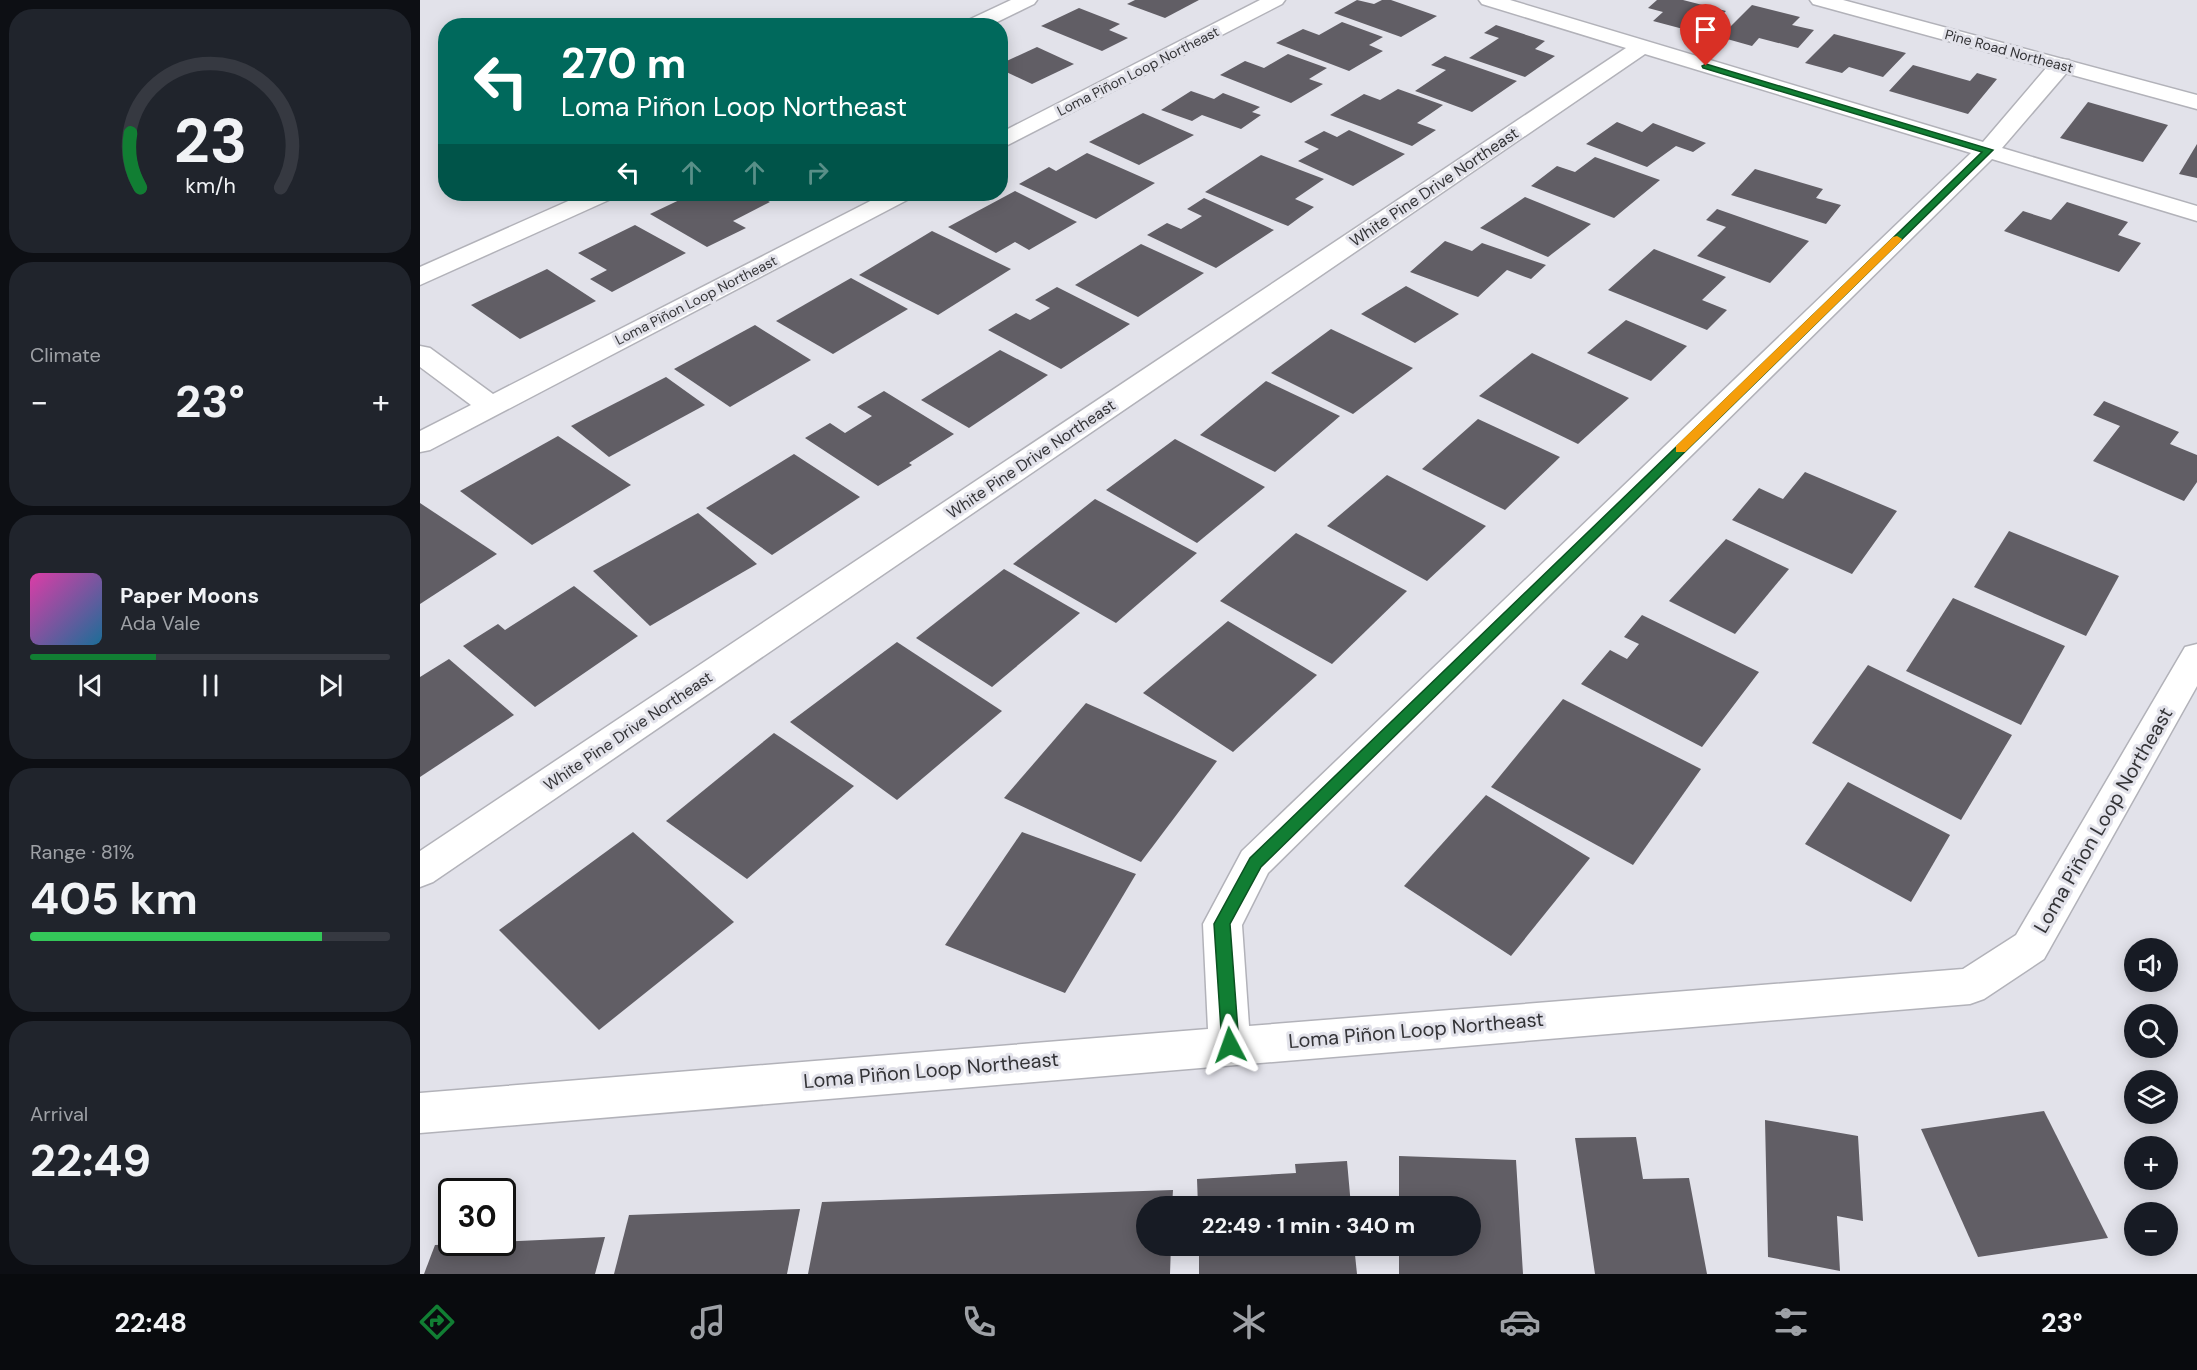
<!DOCTYPE html>
<meta charset="utf-8">
<style>
body{margin:0;font-family:"DM Sans",sans-serif;background:#20242c;color:#f1f3f6;height:100vh;display:flex;flex-direction:column;font-size:22px;white-space:nowrap}
*{box-sizing:border-box;margin:0}
p{font-size:20px;color:#9ea1a6}
.icon{flex:none;width:33px;height:33px;fill:none;stroke:currentColor;stroke-width:2;stroke-linecap:round;stroke-linejoin:round}
.map{position:relative;flex:1;overflow:hidden}
.side{display:flex;flex-direction:column;gap:9px;padding:9px;background:#0d0f14;width:420px}
.side>*{flex:none}
.top-card{position:absolute;left:18px;top:18px;width:570px;height:183px;border-radius:24px;box-shadow:0 3px 15px #0003;background:#00695c;color:#fff;overflow:hidden}
.buttons{position:absolute;left:1704px;top:938px;display:grid;gap:12px}
.buttons a{display:grid;place-items:center;width:54px;height:54px;border-radius:50%;background:#171b24;box-shadow:0 3px 15px #0003;font-size:30px}
.speed{position:absolute;left:18px;top:1178px;display:flex;gap:12px;font-size:30px;font-weight:700;text-align:center}
.speed>*{display:grid;place-content:center;width:78px;height:78px;border-radius:50%;background:#171b24;box-shadow:0 3px 15px #0003;line-height:1}
.speed .limit{border:3px solid #111;border-radius:9px;background:#fff;color:#111}
.pin{position:absolute;display:grid;place-items:center;width:51px;height:51px;color:#fff;margin:-62px -26px;border-radius:50% 50% 50% 0;rotate:-45deg;box-shadow:0 0 6px #0007}
.pin .icon{rotate:45deg}
.me{position:absolute;width:66px;margin:-33px;rotate:356deg;stroke-linejoin:round;filter:drop-shadow(0 0 4px #0008)}
.turn{display:flex;align-items:center;gap:21px;height:126px;padding:0 24px;font-size:27px}
.turn .icon{width:78px;height:78px;stroke-width:2.5}
.turn b{display:block;font-size:42px;line-height:51px}
.lanes{display:flex;align-items:center;height:57px;padding:0 24px;background:#0003;justify-content:center;gap:30px;direction:ltr}
.lanes .off{opacity:.35}
.big{font-size:45px;font-weight:700;line-height:1.1}
.side .widget{flex:1;display:flex;flex-direction:column;justify-content:center;gap:9px;min-width:0;padding:0 21px;border-radius:24px;background:#20242c}
.side .dial{align-items:center;gap:0}
.dial svg{height:156px;overflow:visible;fill:none;stroke:#363941;stroke-width:7;stroke-linecap:round;text-anchor:middle}
.dial text{fill:#f1f3f6;stroke:none}
.song{display:flex;align-items:center;gap:18px}
.cover{width:72px;height:72px;border-radius:9px;background:linear-gradient(135deg,hsl(320 70% 55%),hsl(200 70% 35%))}
.played{height:6px;border-radius:3px;background:linear-gradient(90deg,#117e33 35%,#363941 35%)}
.keys{display:flex;justify-content:space-around;direction:ltr}
.heat{display:flex;justify-content:space-between;align-items:center;font-size:33px;direction:ltr}
.charge{height:9px;border-radius:4px;background:linear-gradient(90deg,#34c759 81%,#363941 0)}
.trip{position:absolute;left:716px;top:1196px;width:345px;height:60px;border-radius:30px;background:#171b24;box-shadow:0 3px 15px #0003;font-weight:700;line-height:60px;text-align:center}
.dock{display:flex;height:96px;justify-content:space-around;align-items:center;background:#090b0e;color:#9ea1a6}
.dock .icon{width:42px;height:42px}
.dock .selected{color:#117e33}
.dock b{font-size:27px;color:#f1f3f6}
main{display:flex;flex:1;min-height:0}
.map>svg:first-child{display:block}
</style>
<main>
<section class="side">
<div class="widget dial"><svg viewBox="0 0 100 80">
<path d="M14 69A42 42 0 1 1 86 69"/>
<path d="M14 69A42 42 0 0 1 9 41" stroke="#117e33"/>
<text x="50" y="56" font-size="32" font-weight="700">23</text>
<text x="50" y="72" font-size="11">km/h</text>
</svg></div>
<div class="widget"><p>Climate</p>
<div class="heat"><a>−</a><b class="big">23°</b><a>+</a></div>
</div>
<div class="widget">
<div class="song"><i class="cover"></i><div><b>Paper Moons</b><p>Ada Vale</p></div></div>
<div class="played"></div>
<div class="keys"><svg class="icon" aria-label="previous" viewBox="0 0 24 24"><path d="M18 5L8 12l10 7zM5 5v14"/></svg><svg class="icon" aria-label="pause" viewBox="0 0 24 24"><path d="M8 5v14M16 5v14"/></svg><svg class="icon" aria-label="next" viewBox="0 0 24 24"><path d="M6 5l10 7-10 7zM19 5v14"/></svg></div>
</div>
<div class="widget"><p>Range · 81%</p><b class="big">405 km</b><div class="charge"></div></div>
<div class="widget"><p>Arrival</p><b class="big">22:49</b></div>
</section>
<div class="map">
<svg width="1777" height="1274" viewBox="0 0 1777 1274">
<rect width="100%" height="100%" fill="#e2e2ea"/>
<g fill="#615e65">
<polygon points="715,0 779,0 745,18 707,4"/>
<polygon points="937,0 954,4 962,0 971,0 1017,16 981,37 914,13"/>
<polygon points="1237,0 1263,0 1306,11 1282,34 1233,21 1243,12 1228,8"/>
<polygon points="1332,5 1380,17 1372,25 1394,30 1378,48 1339,38 1332,46 1300,37"/>
<polygon points="659,8 700,24 689,30 708,38 682,51 621,26"/>
<polygon points="922,22 963,37 949,45 963,51 929,71 856,43 883,29 899,35"/>
<polygon points="1076,25 1125,41 1115,49 1135,56 1105,77 1049,58 1079,38 1064,33"/>
<polygon points="1414,34 1486,53 1463,77 1429,67 1422,73 1385,63"/>
<polygon points="617,47 654,64 612,84 580,69 580,64"/>
<polygon points="868,54 907,68 889,79 903,84 871,103 800,75 825,61 844,68"/>
<polygon points="1025,56 1097,81 1052,112 995,91 1026,70 1011,65"/>
<polygon points="1493,65 1550,81 1557,73 1577,79 1548,114 1469,91"/>
<polygon points="978,89 1023,105 997,123 1016,130 992,146 910,115 944,94 960,100"/>
<polygon points="771,91 794,99 803,93 840,107 832,112 841,115 821,129 782,115 772,121 741,110"/>
<polygon points="1668,102 1748,125 1723,162 1640,138"/>
<polygon points="723,113 774,135 719,165 669,142"/>
<polygon points="1197,122 1222,132 1233,123 1286,143 1273,152 1256,146 1227,167 1166,144"/>
<polygon points="929,130 985,154 933,186 878,161 899,149 884,142 904,131 917,137"/>
<polygon points="1777,144 1777,178 1759,174"/>
<polygon points="667,153 735,183 676,219 599,184 629,167 636,171"/>
<polygon points="841,155 904,179 875,199 894,207 868,226 785,192"/>
<polygon points="1175,157 1240,180 1194,218 1111,186 1137,166 1155,172"/>
<polygon points="1335,169 1403,189 1396,198 1421,205 1406,224 1311,195"/>
<polygon points="595,191 657,222 609,250 595,242 576,253 528,227"/>
<polygon points="272,194 335,194 350,202 313,221 326,228 287,247 230,214"/>
<polygon points="360,194 391,194 376,201"/>
<polygon points="1105,197 1171,224 1128,257 1060,228"/>
<polygon points="784,198 854,230 796,268 727,235 747,223 761,229 782,216 767,209"/>
<polygon points="1647,202 1708,222 1698,235 1721,243 1699,272 1584,231 1603,211 1631,220"/>
<polygon points="1297,209 1389,241 1350,283 1277,256 1306,227 1286,220"/>
<polygon points="215,225 266,253 192,292 170,279 187,270 158,253"/>
<polygon points="512,231 591,269 518,315 439,275"/>
<polygon points="1025,241 1052,251 1062,243 1126,265 1111,279 1087,270 1058,297 990,272"/>
<polygon points="721,244 784,273 718,317 655,285"/>
<polygon points="1234,249 1306,277 1282,300 1307,310 1287,330 1188,290"/>
<polygon points="127,269 176,301 100,339 51,305"/>
<polygon points="431,278 488,309 413,354 356,321"/>
<polygon points="986,286 1039,314 995,343 941,314"/>
<polygon points="637,287 710,324 641,369 568,330 596,313 610,320 630,308 615,300"/>
<polygon points="1206,320 1267,346 1231,381 1167,353"/>
<polygon points="335,325 391,360 310,407 254,369"/>
<polygon points="911,329 993,368 933,414 851,373"/>
<polygon points="580,350 628,375 549,428 501,400"/>
<polygon points="1112,353 1209,398 1158,444 1059,396"/>
<polygon points="246,377 285,405 189,457 151,426"/>
<polygon points="846,381 920,416 855,472 780,435"/>
<polygon points="464,391 534,434 489,463 492,465 458,486 385,438 410,423 425,433 452,416 437,407"/>
<polygon points="1684,401 1759,432 1750,444 1777,455 1777,482 1764,501 1673,461 1700,426 1673,415"/>
<polygon points="1058,419 1140,457 1085,510 1002,469"/>
<polygon points="138,436 211,485 112,545 40,491"/>
<polygon points="755,439 845,487 777,543 686,490"/>
<polygon points="374,454 440,497 352,555 286,508"/>
<polygon points="1385,472 1477,511 1432,574 1312,520 1339,488 1363,499"/>
<polygon points="967,475 1066,526 1007,581 907,526"/>
<polygon points="675,499 777,553 696,623 593,564"/>
<polygon points="0,503 77,554 0,604"/>
<polygon points="278,513 337,564 230,626 173,571"/>
<polygon points="1589,531 1699,576 1666,636 1554,587"/>
<polygon points="876,533 987,591 912,664 800,601"/>
<polygon points="1306,539 1369,569 1315,634 1249,601"/>
<polygon points="584,569 660,613 572,687 496,638"/>
<polygon points="154,586 218,636 115,707 43,646 78,624 85,630"/>
<polygon points="1533,598 1645,646 1601,725 1486,671"/>
<polygon points="1222,615 1339,672 1282,747 1161,684 1190,650 1207,659 1219,644 1204,637"/>
<polygon points="808,621 897,675 813,752 723,693"/>
<polygon points="477,642 582,711 477,800 370,722"/>
<polygon points="29,659 94,715 0,777 0,677"/>
<polygon points="1448,665 1592,735 1541,820 1392,743"/>
<polygon points="1143,699 1281,769 1213,865 1071,787"/>
<polygon points="666,703 797,761 721,862 584,798"/>
<polygon points="354,733 434,786 327,879 246,821"/>
<polygon points="1428,782 1530,835 1491,902 1385,844"/>
<polygon points="1066,795 1170,858 1091,956 984,886"/>
<polygon points="213,832 314,922 179,1030 79,930"/>
<polygon points="602,832 716,874 645,993 525,945"/>
<polygon points="1624,1111 1688,1238 1558,1257 1501,1129"/>
<polygon points="1345,1120 1438,1136 1443,1221 1417,1216 1420,1271 1348,1257"/>
<polygon points="1216,1137 1223,1179 1269,1178 1287,1274 1175,1274 1155,1138"/>
<polygon points="979,1156 1096,1160 1103,1274 979,1274 979,1245 1050,1245 1050,1206 979,1206"/>
<polygon points="927,1161 931,1206 778,1206 777,1179 876,1173 875,1164"/>
<polygon points="753,1190 752,1206 726,1206 726,1245 751,1245 750,1274 388,1274 402,1202"/>
<polygon points="380,1209 367,1274 194,1274 209,1215"/>
<polygon points="185,1237 175,1274 4,1274 15,1245"/>
<polygon points="779,1245 934,1245 937,1274 779,1274"/>
</g>
<g fill="none" stroke-linecap="round" stroke-linejoin="round">
<g stroke="#b2b2b9" stroke-width="3">
<g id="street">
<polygon points="591,0 617,0 614,4 569,26 541,26 544,22"/>
<polygon points="840,0 865,0 862,4 580,149 580,133"/>
<polygon points="1059,0 1090,0 1563,142 1633,60 1641,59 1649,60 1652,65 1649,70 1582,148 1777,206 1777,221 1572,159 848,873 822,925 829,1026 1543,969 1596,935 1765,647 1777,644 1777,686 1624,959 1564,999 1550,1004 0,1133 0,1093 788,1029 783,924 822,851 1551,153 1225,54 13,882 0,887 0,851 1206,48 1062,4"/>
<polygon points="164,194 195,194 191,199 0,285 0,267"/>
<polygon points="464,194 493,194 489,199 10,450 0,452 0,431 51,405 0,367 0,346 10,348 73,394"/>
</g>
</g>
<g stroke="#b2b2b9" stroke-width="3">
<polygon id="secondary" points="1390,0 1423,0 1777,95 1777,109 1393,4"/>
</g>
<use href="#street" fill="#fff" fill-rule="evenodd"/>
<use href="#secondary" fill="#fff" fill-rule="evenodd"/>
</g>
<polygon fill="#117e33" stroke="#0b5221" stroke-width="1.5" points="1286,64 1573,150 841,867 810,924 819,1045 816,1051 810,1053 804,1051 802,1045 794,924 830,858 1562,152 1283,68 1282,66"/>
<polygon fill="#f59e0b" points="1477,236 1482,239 1481,241 1265,452 1256,452 1256,446 1473,237"/>
<g text-anchor="middle" dominant-baseline="central" stroke-width="6" stroke-linejoin="round" paint-order="stroke">
<g font-size="14" fill="#333336" stroke="#e2e2ea">
<text transform="translate(1589 51) rotate(15)">Pine Road Northeast</text>
<text transform="translate(718 71) rotate(-27)">Loma Piñon Loop Northeast</text>
<text transform="translate(276 300) rotate(-27)">Loma Piñon Loop Northeast</text>
</g>
<g font-size="16" fill="#333336" stroke="#e2e2ea">
<text transform="translate(1014 187) rotate(-34)">White Pine Drive Northeast</text>
<text transform="translate(611 459) rotate(-34)">White Pine Drive Northeast</text>
<text transform="translate(208 731) rotate(-34)">White Pine Drive Northeast</text>
</g>
<g font-size="20" fill="#333336" stroke="#e2e2ea">
<text transform="translate(1683 820) rotate(-60)">Loma Piñon Loop Northeast</text>
<text transform="translate(996 1030) rotate(-5)">Loma Piñon Loop Northeast</text>
<text transform="translate(511 1070) rotate(-5)">Loma Piñon Loop Northeast</text>
</g>
</g>
</svg>
<div class="buttons">
<a><svg class="icon" aria-label="sound" viewBox="0 0 24 24"><path d="M4 9h4l5-4v14l-5-4H4zM17 9q2 3 0 6"/></svg></a>
<a><svg class="icon" aria-label="search" viewBox="0 0 24 24"><circle cx="10" cy="10" r="6"/><path d="M15 15l6 6"/></svg></a>
<a><svg class="icon" aria-label="layers" viewBox="0 0 24 24"><path d="M12 4l9 5-9 5-9-5zM3 14l9 5 9-5"/></svg></a>
<a>+</a>
<a>−</a>
</div>
<div class="speed"><div class="limit">30</div></div>
<div class="pin" style="left:1286px;top:66px;background:#d93025"><svg class="icon" aria-label="arrive" viewBox="0 0 24 24"><path d="M6 21V4h12l-3 4 3 4H6"/></svg></div>
<svg class="me" style="left:810px;top:1045px" viewBox="-20 -20 40 40"><path d="M0-17L14 15 0 8-14 15z" fill="#117e33" stroke="#fff" stroke-width="4"/></svg>
<div class="trip">22:49 · 1 min · 340 m</div>
<div class="top-card">
<div class="turn"><svg class="icon" aria-label="left" viewBox="0 0 24 24"><path d="M17 20v-9H6M10 6l-5 5 5 5"/></svg><div><b>270 m</b>Loma Piñon Loop Northeast</div></div>
<div class="lanes"><svg class="icon" aria-label="left" viewBox="0 0 24 24"><path d="M17 20v-9H6M10 6l-5 5 5 5"/></svg><svg class="icon off" aria-label="ahead" viewBox="0 0 24 24"><path d="M12 20V5M6 11l6-6 6 6"/></svg><svg class="icon off" aria-label="ahead" viewBox="0 0 24 24"><path d="M12 20V5M6 11l6-6 6 6"/></svg><svg class="icon off" aria-label="right" viewBox="0 0 24 24"><path d="M7 20v-9h11M14 6l5 5-5 5"/></svg></div>
</div>
</div>
</main>
<nav class="dock">
<b>22:48</b>
<svg class="icon selected" aria-label="directions" viewBox="0 0 24 24"><path d="M12 3l9 9-9 9-9-9zM9 14v-3h6M13 9l2 2-2 2"/></svg>
<svg class="icon" aria-label="music" viewBox="0 0 24 24"><path d="M9 18V5l10-2v13"/><circle cx="6" cy="18" r="3"/><circle cx="16" cy="16" r="3"/></svg>
<svg class="icon" aria-label="phone" viewBox="0 0 24 24"><path d="M5 4h4l2 5-3 2q2 4 5 5l2-3 5 2v4C11 20 4 13 5 4z"/></svg>
<svg class="icon" aria-label="climate" viewBox="0 0 24 24"><path d="M12 3v18M4 7l16 10M4 17L20 7"/></svg>
<svg class="icon" aria-label="car" viewBox="0 0 24 24"><path d="M5 17H2v-5l4-1 3-4h7l3 4 3 1v5h-3M9 17h6M6 11h13"/><circle cx="7" cy="17" r="2"/><circle cx="17" cy="17" r="2"/></svg>
<svg class="icon" aria-label="filters" viewBox="0 0 24 24"><path d="M4 7h16M4 17h16"/><circle cx="9" cy="7" r="2"/><circle cx="15" cy="17" r="2"/></svg>
<b>23°</b>
</nav>
